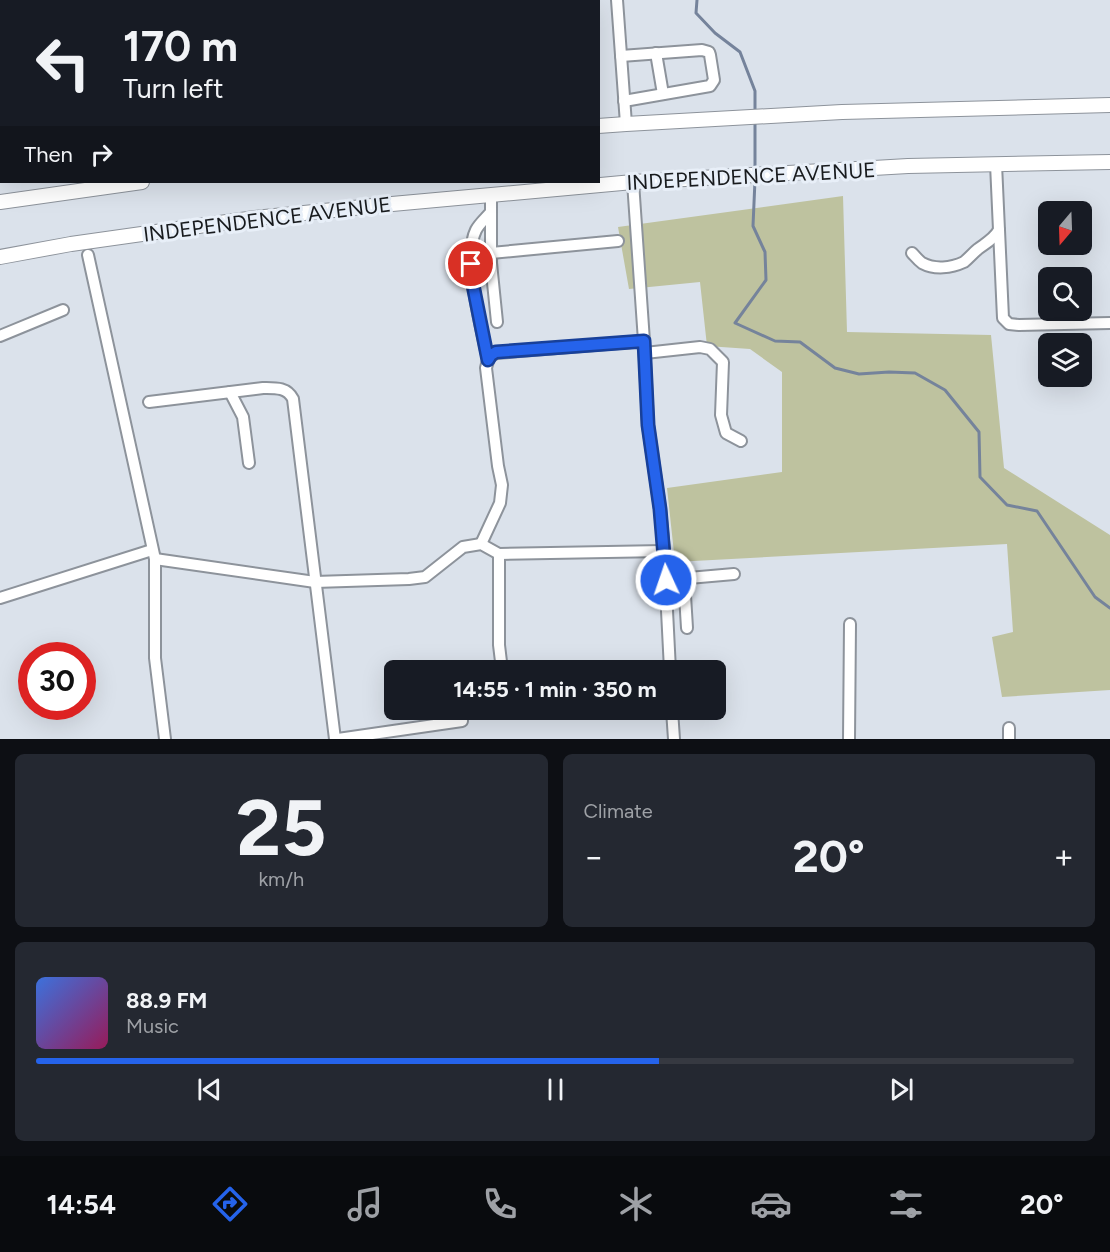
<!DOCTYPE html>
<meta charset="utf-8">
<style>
body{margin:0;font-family:Figtree,sans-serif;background:#242831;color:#f1f3f6;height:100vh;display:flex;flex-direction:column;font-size:22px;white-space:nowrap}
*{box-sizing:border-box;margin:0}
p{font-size:20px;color:#9ea1a6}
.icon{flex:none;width:33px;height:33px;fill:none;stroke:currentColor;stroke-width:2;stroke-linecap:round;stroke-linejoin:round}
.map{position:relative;height:739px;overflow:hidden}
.side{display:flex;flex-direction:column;gap:15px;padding:15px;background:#0d0f14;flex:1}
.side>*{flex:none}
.guide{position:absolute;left:0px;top:0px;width:600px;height:183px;box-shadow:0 6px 24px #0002;background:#171b24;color:#f1f3f6;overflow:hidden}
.needle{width:39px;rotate:199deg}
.fabs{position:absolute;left:1038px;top:201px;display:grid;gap:12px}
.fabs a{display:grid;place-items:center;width:54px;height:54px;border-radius:9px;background:#171b24;box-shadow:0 6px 24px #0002;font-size:30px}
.speed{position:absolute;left:18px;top:642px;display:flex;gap:12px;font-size:30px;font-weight:700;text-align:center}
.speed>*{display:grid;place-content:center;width:78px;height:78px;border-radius:50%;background:#171b24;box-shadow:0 6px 24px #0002;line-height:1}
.speed .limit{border:9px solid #d22;background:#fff;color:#111}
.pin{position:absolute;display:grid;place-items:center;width:51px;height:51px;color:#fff;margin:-26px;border:3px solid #fff;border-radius:50%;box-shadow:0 2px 6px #0007}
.me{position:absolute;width:66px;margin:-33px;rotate:357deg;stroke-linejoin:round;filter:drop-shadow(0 0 4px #0008)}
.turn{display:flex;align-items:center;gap:21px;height:126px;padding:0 24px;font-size:27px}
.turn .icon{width:78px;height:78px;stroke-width:2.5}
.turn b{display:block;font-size:42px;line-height:51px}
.then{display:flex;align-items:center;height:57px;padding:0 24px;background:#0003;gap:12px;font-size:22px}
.big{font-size:45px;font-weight:700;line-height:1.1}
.side .tile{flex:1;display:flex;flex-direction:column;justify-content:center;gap:9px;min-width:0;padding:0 21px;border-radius:9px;background:#242831}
.side .dial{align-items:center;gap:0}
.dial b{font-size:78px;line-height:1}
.song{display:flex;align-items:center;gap:18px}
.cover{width:72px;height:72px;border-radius:9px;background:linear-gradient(135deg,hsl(220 70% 55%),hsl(330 70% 35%))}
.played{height:6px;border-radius:3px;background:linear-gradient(90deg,#2563eb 60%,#363941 60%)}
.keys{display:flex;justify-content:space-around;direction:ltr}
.heat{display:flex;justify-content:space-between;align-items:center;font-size:33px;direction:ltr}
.side .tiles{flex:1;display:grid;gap:15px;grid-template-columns:1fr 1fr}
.tile:last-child{grid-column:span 2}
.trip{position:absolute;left:384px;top:660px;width:342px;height:60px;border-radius:9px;background:#171b24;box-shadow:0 6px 24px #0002;font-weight:700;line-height:60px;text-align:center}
.dock{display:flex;height:96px;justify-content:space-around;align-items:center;background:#090b0e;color:#9ea1a6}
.dock .icon{width:42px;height:42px}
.dock .selected{color:#2563eb}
.dock b{font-size:27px;color:#f1f3f6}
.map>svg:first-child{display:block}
</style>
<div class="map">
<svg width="1110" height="739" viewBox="0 0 1110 739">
<rect width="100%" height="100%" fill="#dbe2eb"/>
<polygon fill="#bec29f" points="843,196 847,332 991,335 1004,468 1110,535 1110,690 1002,697 992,637 1013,632 1007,544 675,562 667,488 782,472 782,372 750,349 707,346 700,282 629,289 618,227"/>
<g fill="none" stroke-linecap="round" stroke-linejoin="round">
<g stroke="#75839b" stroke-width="3">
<polyline points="697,0 696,13 715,33 740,52 755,91 755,113"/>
<polyline points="755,120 755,170"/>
<polyline points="755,180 753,226 765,252 766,280 735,323 775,341 800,342 835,368 859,374 889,372 915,373 945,390 979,432 980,477 1007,505 1037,511 1095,597 1110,608"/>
</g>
<g stroke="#8d939b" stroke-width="14">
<g id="minor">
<polyline points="246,0 247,2"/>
<polyline points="617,0 626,124"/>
<polyline points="656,53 663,94"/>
<polyline points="0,56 2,56"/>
<polyline points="621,56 702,50 709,52 710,55 714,80 710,86 624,101"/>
<polyline points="0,115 2,115"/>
<polyline points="996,164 1003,318 1009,324 1019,325 1110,323"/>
<polyline points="0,171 2,170"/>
<polyline points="491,195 491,263 497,322"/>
<polyline points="491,253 618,241"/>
<path d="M912 253C915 256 918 260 922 263 935 270 951 268 964 262 969 258 973 253 978 249 986 243 994 239 999 230"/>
<polyline points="88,255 155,559 155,658 165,739"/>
<polyline points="0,336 63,310"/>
<polyline points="644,341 648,425 660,509 664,551 670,670"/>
<polyline points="645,353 700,347 710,349 723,362 721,415 726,433 741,441"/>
<path d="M488 360C482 329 462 258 476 230 479 224 486 218 491 212"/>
<polyline points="230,392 243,417 249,463"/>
<path d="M149 402 263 388C275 388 287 387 293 399L335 739"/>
<path d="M481 544 500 503 502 485 498 466 486 368C488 360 489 356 496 353L644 341 633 182"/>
<polyline points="499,554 499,645 502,670"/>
<polyline points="155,559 315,582 409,579 425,577 463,547 481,544 499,554 664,551"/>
<polyline points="684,579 687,628"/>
<polyline points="666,580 734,574"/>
<polyline points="0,598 152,550"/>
<polyline points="672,710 674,739"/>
<polyline points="1009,728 1009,739"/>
<polyline points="338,739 462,721"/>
<polyline points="849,739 850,624"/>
</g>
</g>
<g stroke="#8d939b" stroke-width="16">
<g id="major">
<polyline points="598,126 626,124 842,112 1110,105"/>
<polyline points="0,202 142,182"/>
<polyline points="0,257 71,244 255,218 392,204 633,182 908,166 1110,162"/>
</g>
</g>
<use href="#minor" stroke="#fff" stroke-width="10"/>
<use href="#major" stroke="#fff" stroke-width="14"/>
</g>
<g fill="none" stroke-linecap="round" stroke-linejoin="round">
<g stroke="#184099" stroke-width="15">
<polyline id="route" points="471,264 472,280 488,360 491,355 496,352 644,341 648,425 660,509 666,580"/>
</g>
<use href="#route" stroke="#2563eb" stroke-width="10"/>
</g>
<g text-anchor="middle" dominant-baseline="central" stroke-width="6" stroke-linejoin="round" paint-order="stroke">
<g font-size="21" fill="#181b1e" stroke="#e8eff8">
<text transform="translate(751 176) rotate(-3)">INDEPENDENCE AVENUE</text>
<text transform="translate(267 219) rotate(-7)">INDEPENDENCE AVENUE</text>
</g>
</g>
</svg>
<div class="fabs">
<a><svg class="needle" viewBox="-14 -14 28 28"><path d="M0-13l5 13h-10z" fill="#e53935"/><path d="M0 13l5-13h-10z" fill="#9ea1a6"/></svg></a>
<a><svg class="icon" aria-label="search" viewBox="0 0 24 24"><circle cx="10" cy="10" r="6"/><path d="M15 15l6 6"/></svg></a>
<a><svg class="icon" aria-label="layers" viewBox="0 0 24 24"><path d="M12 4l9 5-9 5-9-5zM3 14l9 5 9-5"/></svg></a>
</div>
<div class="speed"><div class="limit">30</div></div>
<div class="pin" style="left:471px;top:264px;background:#d93025"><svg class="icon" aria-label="arrive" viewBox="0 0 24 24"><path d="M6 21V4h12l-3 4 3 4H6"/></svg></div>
<svg class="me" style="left:666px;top:580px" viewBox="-20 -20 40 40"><circle r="17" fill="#2563eb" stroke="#fff" stroke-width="3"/><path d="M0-11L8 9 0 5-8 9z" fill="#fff"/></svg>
<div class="trip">14:55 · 1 min · 350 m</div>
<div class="guide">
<div class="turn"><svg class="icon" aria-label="left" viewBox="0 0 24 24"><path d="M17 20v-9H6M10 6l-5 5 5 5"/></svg><div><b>170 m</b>Turn left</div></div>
<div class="then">Then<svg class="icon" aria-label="right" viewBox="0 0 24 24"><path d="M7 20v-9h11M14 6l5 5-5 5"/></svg></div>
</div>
</div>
<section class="side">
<div class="tiles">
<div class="tile dial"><b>25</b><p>km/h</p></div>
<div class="tile"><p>Climate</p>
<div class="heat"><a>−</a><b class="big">20°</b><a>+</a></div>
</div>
<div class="tile">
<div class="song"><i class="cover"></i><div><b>88.9 FM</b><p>Music</p></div></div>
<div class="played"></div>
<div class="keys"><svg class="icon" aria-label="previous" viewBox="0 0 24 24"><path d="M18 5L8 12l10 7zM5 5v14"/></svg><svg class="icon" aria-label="pause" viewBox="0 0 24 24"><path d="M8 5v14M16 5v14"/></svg><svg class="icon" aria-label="next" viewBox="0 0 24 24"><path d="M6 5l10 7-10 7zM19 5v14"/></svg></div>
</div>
</div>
</section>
<nav class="dock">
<b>14:54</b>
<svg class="icon selected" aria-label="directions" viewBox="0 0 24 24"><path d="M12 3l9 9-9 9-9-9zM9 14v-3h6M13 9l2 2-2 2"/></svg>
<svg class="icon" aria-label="music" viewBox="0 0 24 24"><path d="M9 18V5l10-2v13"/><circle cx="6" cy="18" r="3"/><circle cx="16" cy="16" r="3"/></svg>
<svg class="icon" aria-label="phone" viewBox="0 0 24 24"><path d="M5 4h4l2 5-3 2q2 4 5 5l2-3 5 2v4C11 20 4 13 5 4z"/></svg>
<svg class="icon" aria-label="climate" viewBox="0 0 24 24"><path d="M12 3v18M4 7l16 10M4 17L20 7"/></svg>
<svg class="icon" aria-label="car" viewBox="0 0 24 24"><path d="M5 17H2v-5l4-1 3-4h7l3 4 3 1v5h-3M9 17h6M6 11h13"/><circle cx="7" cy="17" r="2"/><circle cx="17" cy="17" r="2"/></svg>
<svg class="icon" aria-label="filters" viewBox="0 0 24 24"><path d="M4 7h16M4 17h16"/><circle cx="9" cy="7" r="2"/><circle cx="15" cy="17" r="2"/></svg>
<b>20°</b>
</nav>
